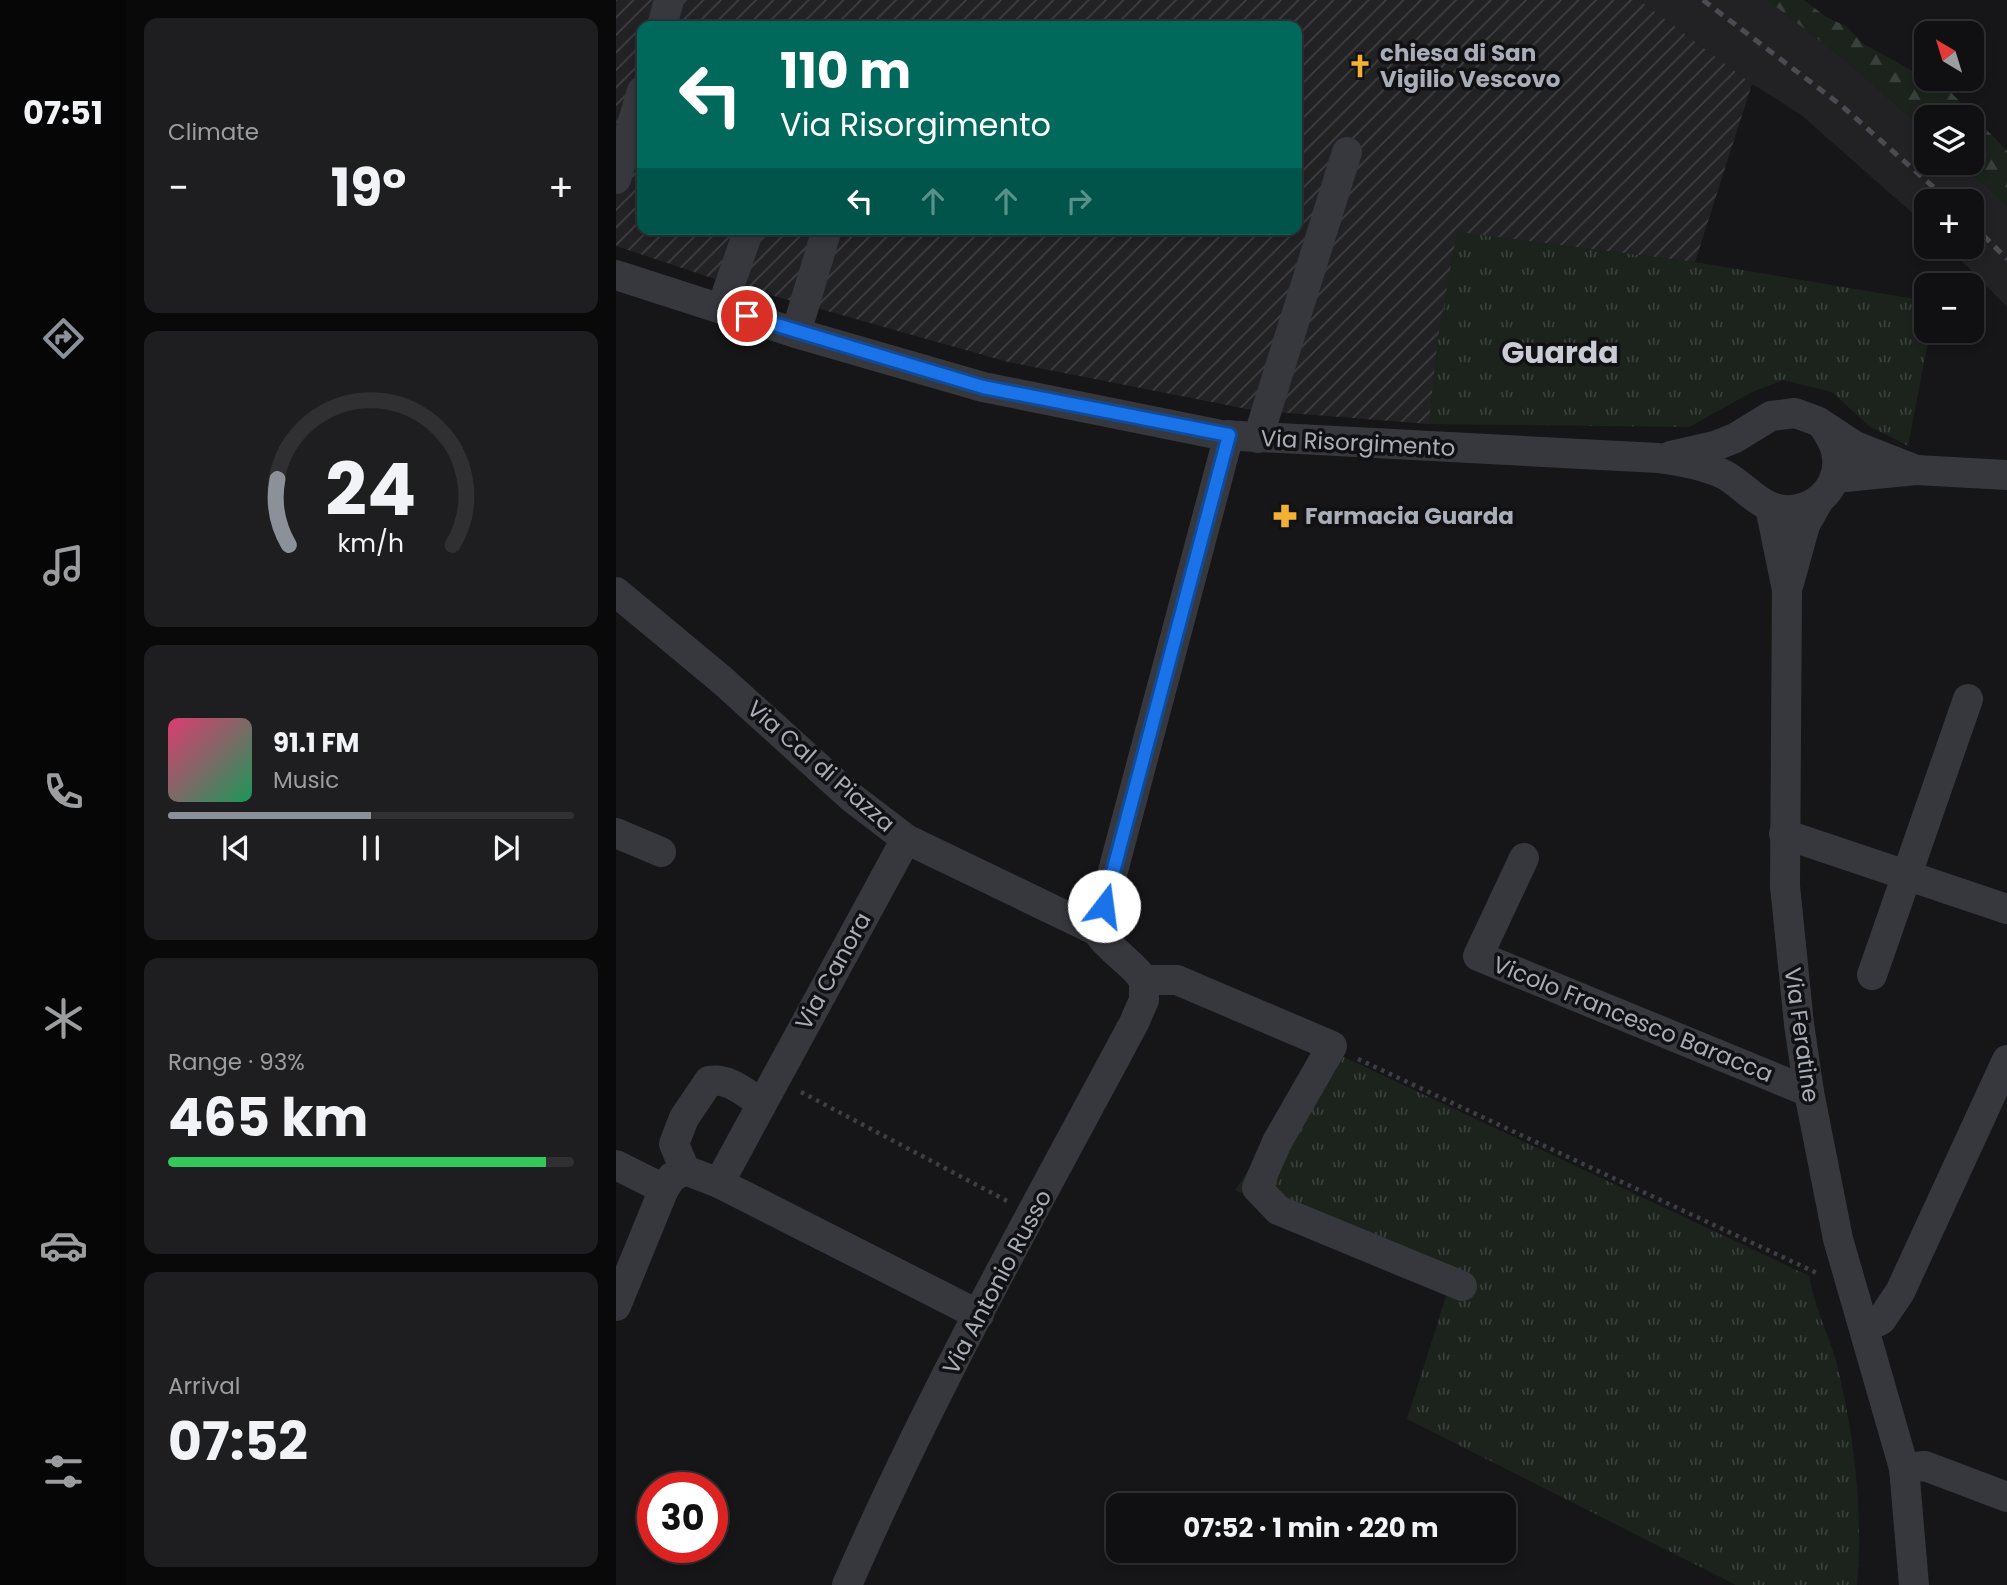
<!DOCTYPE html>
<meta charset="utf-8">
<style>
body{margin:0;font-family:Poppins,sans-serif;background:#1e1e20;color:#f1f3f6;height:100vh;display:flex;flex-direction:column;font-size:26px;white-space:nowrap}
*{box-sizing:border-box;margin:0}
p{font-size:23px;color:#9c9d9f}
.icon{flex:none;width:38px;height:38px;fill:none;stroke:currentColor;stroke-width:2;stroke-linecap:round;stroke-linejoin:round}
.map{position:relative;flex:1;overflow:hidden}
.drawer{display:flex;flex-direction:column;gap:18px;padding:18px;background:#09090a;width:490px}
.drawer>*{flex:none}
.top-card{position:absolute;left:21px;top:21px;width:665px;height:214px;border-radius:14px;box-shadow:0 4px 10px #0003,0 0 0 2px #303032;background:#00695c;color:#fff;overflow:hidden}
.needle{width:46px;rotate:322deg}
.controls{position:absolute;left:1298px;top:21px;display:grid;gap:14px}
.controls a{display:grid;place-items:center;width:70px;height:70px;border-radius:14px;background:#101012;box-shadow:0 4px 10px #0003,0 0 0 2px #303032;font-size:35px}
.speed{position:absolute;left:21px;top:1472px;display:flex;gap:14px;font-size:35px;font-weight:700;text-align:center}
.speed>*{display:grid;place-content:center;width:91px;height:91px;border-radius:50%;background:#101012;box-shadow:0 4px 10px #0003,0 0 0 2px #303032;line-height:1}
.speed .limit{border:10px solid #d22;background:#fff;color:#111}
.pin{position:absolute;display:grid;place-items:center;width:60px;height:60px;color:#fff;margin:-30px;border:4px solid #fff;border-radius:50%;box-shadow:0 2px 7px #0007}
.me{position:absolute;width:77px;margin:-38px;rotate:15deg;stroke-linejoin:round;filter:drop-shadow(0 0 5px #0008)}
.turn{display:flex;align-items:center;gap:24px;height:147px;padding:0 28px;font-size:32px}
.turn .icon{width:91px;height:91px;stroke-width:2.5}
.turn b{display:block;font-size:49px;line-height:60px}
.lanes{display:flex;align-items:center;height:66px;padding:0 28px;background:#0003;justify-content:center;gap:35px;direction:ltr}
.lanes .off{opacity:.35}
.big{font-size:52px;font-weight:700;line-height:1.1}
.drawer .widget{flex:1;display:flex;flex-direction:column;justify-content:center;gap:10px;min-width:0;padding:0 24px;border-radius:14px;background:#1e1e20}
.drawer .dial{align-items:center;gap:0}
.dial svg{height:182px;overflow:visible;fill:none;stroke:#303032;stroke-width:7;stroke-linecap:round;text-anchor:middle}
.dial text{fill:#f1f3f6;stroke:none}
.song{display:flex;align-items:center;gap:21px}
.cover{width:84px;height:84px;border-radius:10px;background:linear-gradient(135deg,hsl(340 70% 55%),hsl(150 70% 35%))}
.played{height:7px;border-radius:4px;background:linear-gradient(90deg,#8c9099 50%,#303032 50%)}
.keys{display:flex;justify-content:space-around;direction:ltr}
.heat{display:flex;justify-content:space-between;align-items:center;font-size:38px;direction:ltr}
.charge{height:10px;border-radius:5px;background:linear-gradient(90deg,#34c759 93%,#303032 0)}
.trip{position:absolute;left:490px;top:1493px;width:410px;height:70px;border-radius:14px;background:#101012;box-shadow:0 4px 10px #0003,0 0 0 2px #303032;font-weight:700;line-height:70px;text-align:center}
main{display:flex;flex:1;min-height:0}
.tab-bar{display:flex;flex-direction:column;width:126px;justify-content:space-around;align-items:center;background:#060607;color:#9c9d9f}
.tab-bar .icon{width:49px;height:49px}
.tab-bar .selected{color:#8c9099}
.tab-bar b{font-size:32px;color:#f1f3f6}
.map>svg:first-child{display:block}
</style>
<main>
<nav class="tab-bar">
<b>07:51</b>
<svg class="icon selected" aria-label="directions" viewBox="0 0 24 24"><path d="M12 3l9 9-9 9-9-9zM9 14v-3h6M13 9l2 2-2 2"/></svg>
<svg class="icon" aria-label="music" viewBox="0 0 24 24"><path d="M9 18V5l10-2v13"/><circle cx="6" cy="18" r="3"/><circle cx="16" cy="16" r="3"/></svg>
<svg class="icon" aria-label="phone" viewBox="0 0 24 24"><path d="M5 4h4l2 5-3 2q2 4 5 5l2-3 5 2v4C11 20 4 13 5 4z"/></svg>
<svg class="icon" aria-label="climate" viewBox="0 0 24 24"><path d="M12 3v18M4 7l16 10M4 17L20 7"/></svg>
<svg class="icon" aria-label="car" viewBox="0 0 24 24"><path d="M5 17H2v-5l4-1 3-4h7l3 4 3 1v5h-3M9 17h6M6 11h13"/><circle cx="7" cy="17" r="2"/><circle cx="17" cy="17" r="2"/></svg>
<svg class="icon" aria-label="filters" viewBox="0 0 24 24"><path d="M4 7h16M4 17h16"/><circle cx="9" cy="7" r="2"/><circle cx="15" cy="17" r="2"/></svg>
</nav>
<section class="drawer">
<div class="widget"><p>Climate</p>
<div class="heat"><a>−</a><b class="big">19°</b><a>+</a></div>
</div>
<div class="widget dial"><svg viewBox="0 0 100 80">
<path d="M14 69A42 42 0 1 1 86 69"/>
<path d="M14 69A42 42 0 0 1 9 40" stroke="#8c9099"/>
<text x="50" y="56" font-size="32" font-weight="700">24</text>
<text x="50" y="72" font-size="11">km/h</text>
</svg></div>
<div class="widget">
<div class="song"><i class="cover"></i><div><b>91.1 FM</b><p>Music</p></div></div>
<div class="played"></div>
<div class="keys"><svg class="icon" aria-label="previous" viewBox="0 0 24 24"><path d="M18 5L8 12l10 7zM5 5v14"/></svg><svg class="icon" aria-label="pause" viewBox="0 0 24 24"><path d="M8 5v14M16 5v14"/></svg><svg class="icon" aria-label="next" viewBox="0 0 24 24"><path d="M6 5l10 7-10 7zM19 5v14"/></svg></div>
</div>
<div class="widget"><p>Range · 93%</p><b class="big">465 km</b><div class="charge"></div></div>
<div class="widget"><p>Arrival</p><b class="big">07:52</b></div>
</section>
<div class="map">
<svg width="1391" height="1585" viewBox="0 0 1391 1585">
<defs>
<pattern id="industrial-furrows" width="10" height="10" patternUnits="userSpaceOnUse" patternTransform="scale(1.75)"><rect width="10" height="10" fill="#222225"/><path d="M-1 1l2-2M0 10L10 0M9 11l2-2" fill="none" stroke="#3f3f43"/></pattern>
<pattern id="grass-tufts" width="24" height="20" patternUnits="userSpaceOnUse" patternTransform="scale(1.75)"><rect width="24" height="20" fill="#1c231d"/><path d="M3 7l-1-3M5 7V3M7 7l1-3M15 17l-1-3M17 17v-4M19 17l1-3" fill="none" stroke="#3a403c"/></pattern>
<pattern id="forest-firs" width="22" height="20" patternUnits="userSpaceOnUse" patternTransform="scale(1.75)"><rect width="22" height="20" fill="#1c231d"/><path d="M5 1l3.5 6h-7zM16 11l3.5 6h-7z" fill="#3a403c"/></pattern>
</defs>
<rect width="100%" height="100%" fill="#161618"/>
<polygon fill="#222225" points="1023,0 1151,0 1228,59 1311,132 1311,163 1346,163 1391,206 1391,307 1332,247 1356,247 1356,201 1311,201 1311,226 1184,114 1136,84"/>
<path fill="url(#industrial-furrows)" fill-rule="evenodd" d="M0 0H1023L1136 84 1079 262 841 232 822 339 813 424 636 410 392 362 105 281 0 246ZM26 26H681V229H26Z"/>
<g fill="url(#grass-tufts)">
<polygon points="841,232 1079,262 1311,301 1311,331 1314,331 1292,446 1253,426 1216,392 1167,380 1136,392 1073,427 813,424 822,339"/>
<path d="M713 1050 1193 1276C1198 1309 1216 1340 1223 1373 1239 1442 1247 1515 1241 1585H1120L791 1419 833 1287 619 1190Z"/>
</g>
<polygon fill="url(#forest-firs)" points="1151,0 1188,0 1210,17 1230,26 1246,43 1311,79 1326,83 1391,151 1391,206 1346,163 1356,163 1356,117 1311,117 1311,132 1228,59"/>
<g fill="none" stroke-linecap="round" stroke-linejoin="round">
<g stroke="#3d3f44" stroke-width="4.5" stroke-dasharray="3.5 5" stroke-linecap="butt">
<polyline points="742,1059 1203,1274"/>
<polyline points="185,1092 391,1201"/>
</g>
<g stroke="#37383d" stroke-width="30">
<polyline points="46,26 53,0"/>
<polyline points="0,179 26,91"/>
<path d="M0 275 180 333 367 387 605 435 1042 458C1065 461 1088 465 1109 475 1125 484 1137 499 1153 506 1177 517 1206 505 1217 482 1226 462 1220 444 1208 427"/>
<polyline points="106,307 133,229"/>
<polyline points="180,333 211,229"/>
<polyline points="642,438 731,152"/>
<polyline points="1055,456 1099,446 1119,438 1155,416 1179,413 1201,421 1239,446 1300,470"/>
<polyline points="1219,478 1300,470 1391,475"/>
<polyline points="1154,507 1171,590 1169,886 1183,1024 1193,1092 1222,1239 1288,1468 1298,1585"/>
<polyline points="1173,583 1189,525 1203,500"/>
<path d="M0 592 107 681 235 797 290 839 481 931C494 951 515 961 528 980"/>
<polyline points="0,833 45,852"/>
<polyline points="1168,834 1391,909"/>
<polyline points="908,858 862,956 1193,1092"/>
<polyline points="481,931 613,435"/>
<polyline points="1256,975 1352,699"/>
<polyline points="528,980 561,980 716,1046 661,1142 641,1188 662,1210 846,1286"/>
<polyline points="0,1165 48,1189"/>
<path d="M69 1170 58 1144 68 1118 93 1081C112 1077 129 1093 145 1103"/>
<polyline points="103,1183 290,839"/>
<polyline points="0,1306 48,1189 56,1177 69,1170 103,1183 363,1315"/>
<polyline points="1249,1328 1265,1320 1284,1292 1391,1060"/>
<polyline points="1288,1468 1309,1466 1391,1497"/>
<path d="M231 1585C315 1392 419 1208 518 1023L528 1000V980"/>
</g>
<g stroke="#4a4c52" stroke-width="5" stroke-dasharray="9 7" stroke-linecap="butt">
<polyline points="1087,0 1226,106 1333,201"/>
<polyline points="1356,224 1391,259"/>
</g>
</g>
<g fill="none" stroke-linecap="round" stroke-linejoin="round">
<g stroke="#114b97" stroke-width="18">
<polyline id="route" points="131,316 367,387 613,435 488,906"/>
</g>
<use href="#route" stroke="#1a73e8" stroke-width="12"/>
</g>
<defs>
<g id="church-bare" transform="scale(1.89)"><path d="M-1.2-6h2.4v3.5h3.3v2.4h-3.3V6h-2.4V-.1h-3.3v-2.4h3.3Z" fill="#f2b134" stroke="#111113" stroke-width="2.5" paint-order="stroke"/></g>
<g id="pharmacy-bare" transform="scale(1.89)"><path d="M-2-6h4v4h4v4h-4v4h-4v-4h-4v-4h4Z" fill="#f2b134" stroke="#111113" stroke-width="2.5" paint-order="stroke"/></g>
</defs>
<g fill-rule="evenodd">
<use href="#church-bare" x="744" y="66"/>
<use href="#pharmacy-bare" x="669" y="516"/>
</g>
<g text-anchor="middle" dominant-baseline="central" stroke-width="7" stroke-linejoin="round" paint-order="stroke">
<g font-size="23" font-weight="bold" fill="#a8adb8" stroke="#111113" text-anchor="start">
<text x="764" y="53">chiesa di San<tspan x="764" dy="26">Vigilio Vescovo</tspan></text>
<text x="689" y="516">Farmacia Guarda</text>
</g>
<g font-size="23" fill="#a8adb8" stroke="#111113">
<text transform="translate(742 443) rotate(3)">Via Risorgimento</text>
<text transform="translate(205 766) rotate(41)">Via Cal di Piazza</text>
<text transform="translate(217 971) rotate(-61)">Via Canora</text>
<text transform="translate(1017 1019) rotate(22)">Vicolo Francesco Baracca</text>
<text transform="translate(1186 1035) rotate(82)">Via Feratine</text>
<text transform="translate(381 1282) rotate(-62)">Via Antonio Russo</text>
</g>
<g font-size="30" font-weight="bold" fill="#c9ccd4" stroke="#111113">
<text x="944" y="352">Guarda</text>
</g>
</g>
</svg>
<div class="controls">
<a><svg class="needle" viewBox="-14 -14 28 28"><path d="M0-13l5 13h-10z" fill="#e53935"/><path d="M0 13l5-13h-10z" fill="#9c9d9f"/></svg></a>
<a><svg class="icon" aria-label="layers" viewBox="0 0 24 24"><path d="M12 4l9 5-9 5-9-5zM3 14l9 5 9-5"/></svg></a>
<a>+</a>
<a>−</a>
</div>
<div class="speed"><div class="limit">30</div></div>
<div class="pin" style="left:131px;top:316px;background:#d93025"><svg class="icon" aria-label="arrive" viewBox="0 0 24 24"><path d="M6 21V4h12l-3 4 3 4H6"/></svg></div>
<svg class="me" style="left:488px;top:906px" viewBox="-20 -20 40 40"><circle r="19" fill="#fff"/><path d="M0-13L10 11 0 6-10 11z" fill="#1a73e8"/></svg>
<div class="trip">07:52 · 1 min · 220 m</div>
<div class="top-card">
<div class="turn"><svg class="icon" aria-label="left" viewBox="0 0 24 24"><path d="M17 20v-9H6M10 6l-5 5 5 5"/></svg><div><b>110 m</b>Via Risorgimento</div></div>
<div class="lanes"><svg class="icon" aria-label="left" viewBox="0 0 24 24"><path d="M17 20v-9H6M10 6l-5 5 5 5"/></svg><svg class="icon off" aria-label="ahead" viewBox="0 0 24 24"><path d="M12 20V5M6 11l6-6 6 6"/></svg><svg class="icon off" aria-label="ahead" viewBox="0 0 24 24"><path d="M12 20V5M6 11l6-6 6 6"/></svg><svg class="icon off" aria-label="right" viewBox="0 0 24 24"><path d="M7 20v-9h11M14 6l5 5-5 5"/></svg></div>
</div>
</div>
</main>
